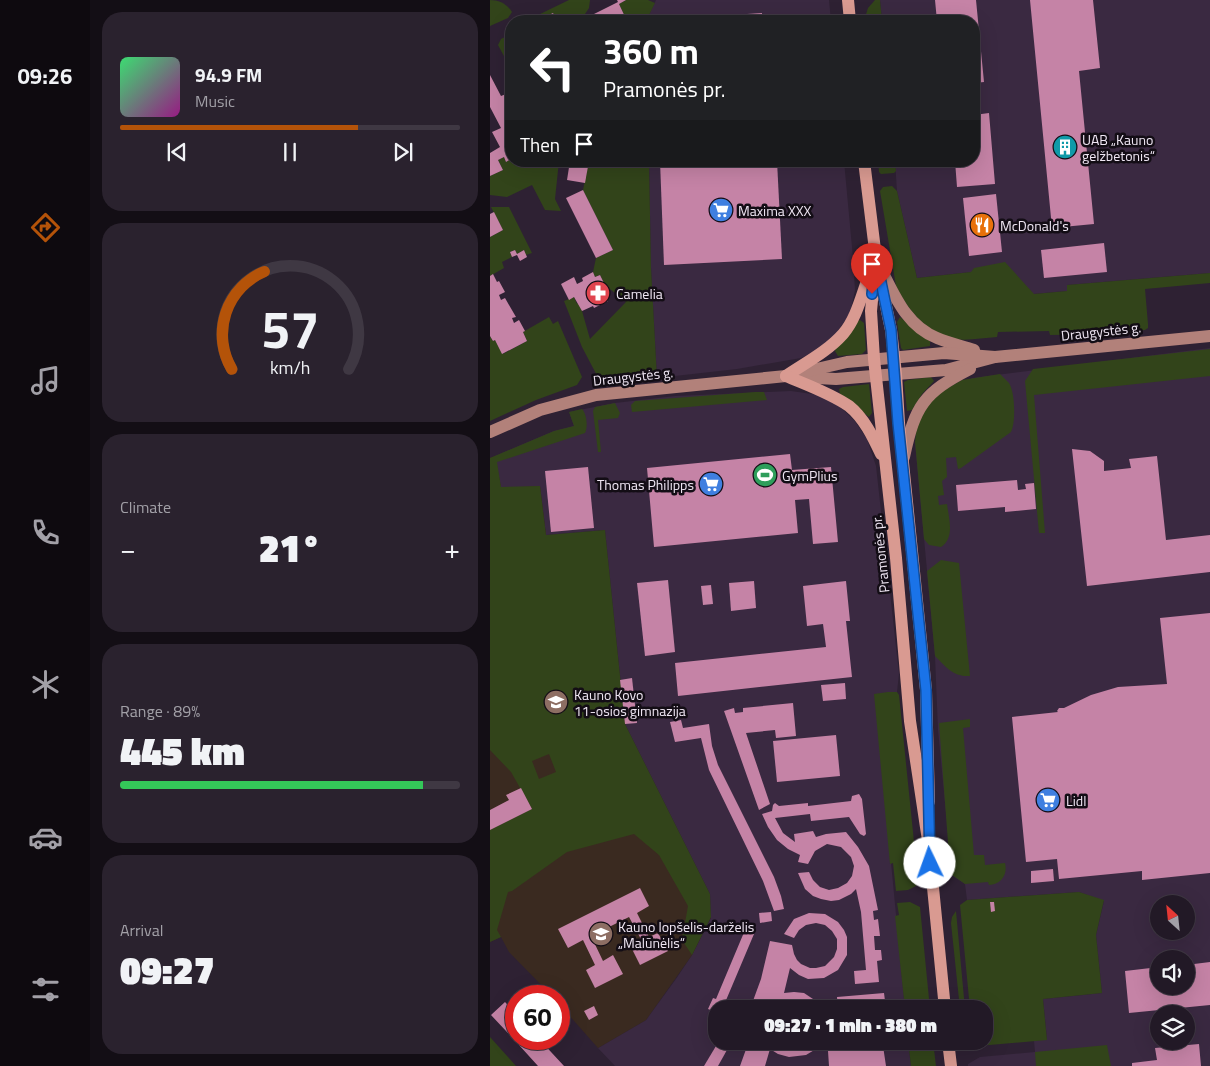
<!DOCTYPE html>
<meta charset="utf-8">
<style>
body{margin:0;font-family:"Titillium Web",sans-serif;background:#2a222e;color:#f1f3f6;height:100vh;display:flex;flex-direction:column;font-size:19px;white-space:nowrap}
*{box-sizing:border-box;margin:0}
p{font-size:16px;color:#a2a0a7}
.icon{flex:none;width:28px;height:28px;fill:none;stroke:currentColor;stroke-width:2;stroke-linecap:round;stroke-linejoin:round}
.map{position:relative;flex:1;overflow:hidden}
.details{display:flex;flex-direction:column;gap:12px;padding:12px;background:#130e15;width:400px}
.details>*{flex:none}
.top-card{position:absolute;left:15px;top:15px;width:475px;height:152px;border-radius:20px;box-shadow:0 5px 20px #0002,0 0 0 1px #3f3843;background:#202124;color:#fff;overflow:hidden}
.needle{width:32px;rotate:333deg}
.fabs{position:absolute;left:660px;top:895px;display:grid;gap:10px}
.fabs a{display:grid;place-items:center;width:45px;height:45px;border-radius:50%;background:#221926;box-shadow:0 5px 20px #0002,0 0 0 1px #3f3843;font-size:25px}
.speed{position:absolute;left:15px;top:985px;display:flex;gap:10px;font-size:25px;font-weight:700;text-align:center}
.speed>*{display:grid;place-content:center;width:65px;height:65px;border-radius:50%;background:#221926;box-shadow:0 5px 20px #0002,0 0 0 1px #3f3843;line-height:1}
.speed .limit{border:8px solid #d22;background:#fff;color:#111}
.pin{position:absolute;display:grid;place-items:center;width:42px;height:42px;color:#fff;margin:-51px -21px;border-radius:50% 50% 50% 0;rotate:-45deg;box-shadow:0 0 5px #0007}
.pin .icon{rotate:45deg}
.me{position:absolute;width:55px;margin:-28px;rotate:357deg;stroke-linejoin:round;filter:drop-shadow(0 0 4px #0008)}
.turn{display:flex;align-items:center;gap:18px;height:105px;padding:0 15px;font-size:22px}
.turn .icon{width:65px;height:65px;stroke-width:2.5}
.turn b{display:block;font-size:35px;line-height:42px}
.then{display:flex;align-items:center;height:48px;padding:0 15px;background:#0003;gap:10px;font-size:19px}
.big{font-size:38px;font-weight:800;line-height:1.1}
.details .card{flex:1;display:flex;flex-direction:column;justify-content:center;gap:8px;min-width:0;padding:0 18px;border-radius:20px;background:#2a222e}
.details .dial{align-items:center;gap:0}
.dial svg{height:130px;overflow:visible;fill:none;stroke:#3f3843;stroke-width:7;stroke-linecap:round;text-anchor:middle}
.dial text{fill:#f1f3f6;stroke:none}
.song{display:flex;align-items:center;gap:15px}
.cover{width:60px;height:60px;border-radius:8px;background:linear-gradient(135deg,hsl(140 70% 55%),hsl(310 70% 35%))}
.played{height:5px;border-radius:2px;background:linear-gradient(90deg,#b45309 70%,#3f3843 70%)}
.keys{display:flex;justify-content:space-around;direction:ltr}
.heat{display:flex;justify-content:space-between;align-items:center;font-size:28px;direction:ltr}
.charge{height:8px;border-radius:4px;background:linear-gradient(90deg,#34c759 89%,#3f3843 0)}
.trip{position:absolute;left:218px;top:1000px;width:285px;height:50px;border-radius:20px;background:#221926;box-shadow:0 5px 20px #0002,0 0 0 1px #3f3843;font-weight:800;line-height:50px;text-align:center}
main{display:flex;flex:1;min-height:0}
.tabs{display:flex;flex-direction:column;width:90px;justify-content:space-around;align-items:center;background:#0e0a0f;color:#a2a0a7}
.tabs .icon{width:35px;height:35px}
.tabs .on{color:#b45309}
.tabs b{font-size:22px;color:#f1f3f6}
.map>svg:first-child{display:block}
</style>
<main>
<nav class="tabs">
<b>09:26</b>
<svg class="icon on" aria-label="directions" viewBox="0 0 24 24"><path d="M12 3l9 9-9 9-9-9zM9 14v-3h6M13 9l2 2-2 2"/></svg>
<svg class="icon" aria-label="music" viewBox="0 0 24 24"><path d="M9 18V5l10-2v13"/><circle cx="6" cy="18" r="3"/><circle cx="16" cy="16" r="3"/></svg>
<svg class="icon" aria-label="phone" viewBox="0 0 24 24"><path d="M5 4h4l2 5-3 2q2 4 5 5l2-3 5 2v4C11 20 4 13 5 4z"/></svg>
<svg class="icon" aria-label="climate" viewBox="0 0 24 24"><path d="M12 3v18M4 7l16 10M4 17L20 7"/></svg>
<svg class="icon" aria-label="car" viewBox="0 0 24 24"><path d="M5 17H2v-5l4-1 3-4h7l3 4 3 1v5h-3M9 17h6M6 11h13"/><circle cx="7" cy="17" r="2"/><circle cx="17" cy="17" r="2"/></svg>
<svg class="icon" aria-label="filters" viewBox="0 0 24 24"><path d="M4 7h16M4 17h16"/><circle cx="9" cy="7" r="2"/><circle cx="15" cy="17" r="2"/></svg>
</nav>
<section class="details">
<div class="card">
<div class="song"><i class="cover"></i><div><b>94.9 FM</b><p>Music</p></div></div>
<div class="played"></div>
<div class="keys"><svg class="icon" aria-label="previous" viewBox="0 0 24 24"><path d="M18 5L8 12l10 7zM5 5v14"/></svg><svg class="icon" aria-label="pause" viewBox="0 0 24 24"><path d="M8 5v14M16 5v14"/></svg><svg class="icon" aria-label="next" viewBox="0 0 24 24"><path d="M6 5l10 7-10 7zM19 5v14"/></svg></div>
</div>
<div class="card dial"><svg viewBox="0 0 100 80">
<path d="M14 69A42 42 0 1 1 86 69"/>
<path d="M14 69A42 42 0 0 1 34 9" stroke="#b45309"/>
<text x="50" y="56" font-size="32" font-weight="700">57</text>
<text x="50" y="72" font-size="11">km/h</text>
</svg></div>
<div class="card"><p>Climate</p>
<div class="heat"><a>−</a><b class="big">21°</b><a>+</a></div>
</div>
<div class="card"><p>Range · 89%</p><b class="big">445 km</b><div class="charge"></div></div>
<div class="card"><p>Arrival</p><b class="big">09:27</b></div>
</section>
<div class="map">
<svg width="720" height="1066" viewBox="0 0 720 1066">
<rect width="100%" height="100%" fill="#2e2133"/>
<g fill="#3a2941" fill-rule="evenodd">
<polygon points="166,0 339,0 341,21 156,21"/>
<polygon points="390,0 720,0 720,273 577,285 577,291 543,294 481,272 427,278 407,191 405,161 484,161 484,21 392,21"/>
<polygon points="159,161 354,161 363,258 365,290 361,309 358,317 344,336 324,352 311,358 247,369 167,378 161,268"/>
<path d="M720 348V1066H478V1064L490 1057 545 1052 544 1041 557 1039 553 999 612 993 606 935 614 901 589 892 477 900 475 884 462 875 448 730 445 656 425 442 482 378ZM669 904H696V931H669ZM669 959H696V986H669ZM669 1014H696V1041H669Z"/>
<polygon points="301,391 329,395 349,406 364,420 377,439 386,466 409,674 407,692 385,695 415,1009 226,1009 226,1041 418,1041 421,1066 125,1066 108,1048 156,1020 186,979 202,955 221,918 220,894 135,724 115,530 56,535 50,487 11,488 5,456 64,431 84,426 79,412 125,403 185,396"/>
</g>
<polygon fill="#3a2a20" points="5,456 11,488 50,486 56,535 125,634 135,724 153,794 221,917 202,955 156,1020 108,1048 69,1004 69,996 62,996 19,952 11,937 0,942 0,458"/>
<g fill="#32441a" fill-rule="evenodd">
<path d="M0 0C9 0 17 4 22 12L18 18 0 26Z"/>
<polygon points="79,0 100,0 99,8 95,14 99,21 67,21 63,13 47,21 41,21 46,16"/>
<polygon points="136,0 158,0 165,3 156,21 137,21 129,4"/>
<polygon points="385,0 390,0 392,21 374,21 378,8"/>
<polygon points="21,34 21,69 8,45 11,39"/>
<polygon points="14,157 16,162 21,159 21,161 69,161 65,199 71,211 55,210 42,185 17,197 0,195 0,176 13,170 8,160"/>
<polygon points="99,161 159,161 161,268 167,378 112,385 92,347 74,301 84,297 87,304 88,303 92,311 100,339 136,302 115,285 110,275 105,277 103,272 106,258 123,250 93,190"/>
<polygon points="388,161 405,161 406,171 404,173 391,174 389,172"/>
<path d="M402 186 407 191 427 278 481 272 484 268 515 262 544 294 577 291V285L720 273V283L655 289 658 324V328L655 330 622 334 560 335 559 331 508 332 507 337C493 338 478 341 464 339 437 334 418 310 406 286L390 191 393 187Z"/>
<polygon points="1,207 19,207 42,253 36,255 34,250 27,254 25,250 20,252 22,257 12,262 14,268 0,276 0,237 13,230"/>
<polygon points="59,317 63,324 68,321 92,377 87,385 46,400 0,421 0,336 3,341 5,340 13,354 37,341 33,332"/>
<polygon points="410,317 440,341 440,346 413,350 411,348 407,322"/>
<polygon points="370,320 374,323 376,350 372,354 348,356 345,351 346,348 367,321"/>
<polygon points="720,349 720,376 544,395 555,533 549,533 535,381 543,369"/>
<path d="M510 374C513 377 516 380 519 383 525 392 526 422 521 432L471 468 468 469 466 457 456 458 457 477 452 481 454 495 448 496 449 505 457 504C459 519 465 538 451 547L439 545 434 539 425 442 427 424 444 396 472 380Z"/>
<polygon points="441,377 444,381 432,394 422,410 417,411 414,382 418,380"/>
<polygon points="379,384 382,413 379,417 350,394 349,389 353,387"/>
<polygon points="265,392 274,392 277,400 142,412 141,405 145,401"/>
<polygon points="125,403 130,413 128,418 108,420 111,452 108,452 103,411 105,407"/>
<path d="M92 409C97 414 98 428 95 433L7 462 11 487 50 486 56 535 115 530 135 724 220 894 221 917 202 955 192 940 198 906 169 855 144 834 77 852 22 891 18 892 7 930 11 937 0 942V830L42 809 21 772 0 750V458L64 431 84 426 79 412ZM59 754 66 772 49 779 42 761Z"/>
<path d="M451 560 469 563 480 676C463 677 456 667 445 656L437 571Z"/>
<polygon points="398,692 407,692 409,695 428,881 426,886 418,890 406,891 403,863 400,864 384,694"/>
<path d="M480 719V727L473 728 484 855H494L495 865 515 863C518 875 511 884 499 885L498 882 475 884 462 875 460 869 449 723Z"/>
<polygon points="589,892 614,900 606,935 612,993 553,999 557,1040 488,1046 483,1045 483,1041 494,1041 494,1009 480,1009 470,905 477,900"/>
<polygon points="420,902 430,907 440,1009 415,1009 405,916 409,915 407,903"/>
<polygon points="466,911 475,1009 470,1009 461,923 462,917"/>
<polygon points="0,1037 26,1066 0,1066"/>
<polygon points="418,1041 443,1041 446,1066 421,1066"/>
<polygon points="617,1045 621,1066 546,1066 545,1052"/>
</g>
<g fill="#c583a6">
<polygon points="127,0 136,0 129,4 137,21 107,21 104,14 128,2"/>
<polygon points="445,0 486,0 494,82 484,83 484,21 447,21"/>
<polygon points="540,0 603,0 610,68 589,71 604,224 562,228"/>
<polygon points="63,13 67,21 47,21"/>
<polygon points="272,13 272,19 258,20 257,14"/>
<polygon points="0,75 11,96 16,94 21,103 21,159 16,162 14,157 8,160 13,170 0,176 0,153 10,147 2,132 11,128 0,107"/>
<polygon points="499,113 505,184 467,187 465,161 484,161 484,115"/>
<polygon points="80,161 99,161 95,183 77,180"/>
<polygon points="170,161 287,161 292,259 174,265"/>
<polygon points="93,190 123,250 106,258 76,198"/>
<polygon points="506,194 512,252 479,256 473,198"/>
<polygon points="4,212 13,230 0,237 0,214"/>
<polygon points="614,243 617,272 554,278 551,250"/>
<polygon points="25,250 27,254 34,250 37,257 30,261 27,255 22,257 20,252"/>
<polygon points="103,272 105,277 110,275 115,285 110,287 118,301 104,308 103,306 92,311 84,297 79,300 71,284 84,277 87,284 93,281 92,278"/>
<polygon points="3,274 7,282 9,281 15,292 9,295 11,300 15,298 26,317 22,318 24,323 29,320 35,331 33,332 37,341 12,354 5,340 3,341 0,336 0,276"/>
<polygon points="582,449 600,451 614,461 614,471 641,468 639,459 667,456 676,540 720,535 720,572 597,586"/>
<polygon points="300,454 302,470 341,467 348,542 323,544 319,499 305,500 308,533 164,547 157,468"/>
<polygon points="98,467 104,528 61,532 55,471"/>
<polygon points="527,480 528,490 536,489 535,484 544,483 546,509 515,512 515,507 468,511 466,485"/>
<polygon points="178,580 185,652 155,656 147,583"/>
<polygon points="264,581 266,608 241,611 239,583"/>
<polygon points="356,581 360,621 356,621 362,677 188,696 185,663 336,647 333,624 317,626 313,586"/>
<polygon points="221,585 223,604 213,605 211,586"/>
<polygon points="720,613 720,873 652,880 652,871 569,879 567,859 536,862 522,717 568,712 567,711 569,708 574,708 601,695 628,687 677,684 670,618"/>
<polygon points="142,678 147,723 135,724 130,680"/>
<polygon points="355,683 356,699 333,701 331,685"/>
<polygon points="303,703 306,736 286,738 285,730 256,733 280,804 269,810 234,711 244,708 245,713 253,712 253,708"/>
<polygon points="191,720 193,728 219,724 222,746 228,765 284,877 291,896 294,909 284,911 273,881 219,770 211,738 185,742 180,722"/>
<polygon points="346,735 350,776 287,782 283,741"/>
<polygon points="31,788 42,809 0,830 0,810 19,800 16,795"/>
<polygon points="369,794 372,799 376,834 374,836 370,834 359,817 321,821 320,814 285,818 293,833 305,842 304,834 323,831 326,837 336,834 356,832 368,847 379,866 388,910 383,911 384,920 388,919 390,936 384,936 385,950 391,950 392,960 387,961 389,982 365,984 364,971 376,970 371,912 366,889 361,894 349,900 341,901 331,899 323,896 315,889 308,873 319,872 323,880 330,887 339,890 348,888 357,883 362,876 364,866 361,857 351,847 337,844 325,851 318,864 308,862 310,855 298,849 287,840 278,827 272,814 282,811 283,805 285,803 289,806 318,803 318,806 361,801 362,796"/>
<polygon points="563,869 564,881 541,883 541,871"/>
<polygon points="150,888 159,906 147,913 159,937 168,933 178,951 150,965 141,947 152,941 139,917 101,936 113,961 123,955 133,974 105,988 96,970 105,965 93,940 78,948 68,929"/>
<polygon points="500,902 504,902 505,911 501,912"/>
<polygon points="281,912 282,921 270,923 269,913"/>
<polygon points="319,913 335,914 348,922 354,930 357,937 357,955 348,970 334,978 318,979 309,975 300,968 294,993 304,992 314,993 326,1001 332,1009 318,1009 312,1005 301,1003 288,1009 260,1009 271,979 280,941 302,945 304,954 307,960 311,964 320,968 326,968 335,966 344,957 347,949 347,939 342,931 335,925 326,923 316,925 309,930 304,938 294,934 304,919"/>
<polygon points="255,930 264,934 234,1005 244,1009 226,1009 226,1012 218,1009 223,998 226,999"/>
<polygon points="720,962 720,1005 639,1013 635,971 669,967 669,986 696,986 696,965"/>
<polygon points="394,993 396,1009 348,1009 347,997"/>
<polygon points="15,1002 26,1014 26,1039 49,1039 74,1066 48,1066 29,1045 1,1015"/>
<polygon points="104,1006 108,1015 99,1020 94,1011"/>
<polygon points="229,1041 242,1041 228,1066 214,1066"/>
<polygon points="259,1041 287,1041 296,1046 303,1048 310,1047 318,1041 332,1041 326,1049 316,1055 299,1057 288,1054 280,1049 275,1066 250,1066"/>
<polygon points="343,1041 399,1041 399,1045 393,1046 396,1066 339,1066 338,1051 344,1050"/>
<polygon points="709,1044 711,1066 642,1066 642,1063 667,1060 665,1048"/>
</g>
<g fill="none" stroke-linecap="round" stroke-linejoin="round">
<g stroke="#b2817a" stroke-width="12">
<path d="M390 267C404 294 416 326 447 338 459 343 472 346 484 350"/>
<polyline points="309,377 346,379 456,370 505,357 720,336"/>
<polyline points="0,432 50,410 106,395 296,376 357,362 454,353 505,357"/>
<path d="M414 457C425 406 433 393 480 369"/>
</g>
<g stroke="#d99a91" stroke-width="12">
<polyline points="358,0 360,21"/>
<polyline points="374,161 386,258 401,330 406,374 409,423 436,690 439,802"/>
<polyline points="386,258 381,311 384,359 406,558 420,721 439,847 455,1009"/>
<path d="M296 376C315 363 337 352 353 334 367 318 372 293 380 273"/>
<path d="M296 376C317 385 340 393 359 406 374 418 383 437 391 454"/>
<polyline points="458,1041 461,1066"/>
</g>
</g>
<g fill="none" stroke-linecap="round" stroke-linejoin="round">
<g stroke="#114b97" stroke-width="12">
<polyline id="route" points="382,294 386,258 401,330 408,423 436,690 440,863"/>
</g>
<use href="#route" stroke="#1a73e8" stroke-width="9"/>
</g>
<defs>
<g id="building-disc" transform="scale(1.25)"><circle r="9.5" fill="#0f9aa8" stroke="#130d15"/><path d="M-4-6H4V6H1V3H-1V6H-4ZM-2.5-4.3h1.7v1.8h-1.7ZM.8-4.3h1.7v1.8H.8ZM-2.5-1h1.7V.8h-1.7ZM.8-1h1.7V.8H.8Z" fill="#fff"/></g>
<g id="supermarket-disc" transform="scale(1.25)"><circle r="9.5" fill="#3f7fe0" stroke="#130d15"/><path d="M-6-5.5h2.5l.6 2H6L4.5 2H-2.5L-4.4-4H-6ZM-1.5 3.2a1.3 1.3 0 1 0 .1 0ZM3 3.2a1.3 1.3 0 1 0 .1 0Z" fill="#fff"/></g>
<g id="restaurant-disc" transform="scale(1.25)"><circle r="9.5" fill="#e8710a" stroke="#130d15"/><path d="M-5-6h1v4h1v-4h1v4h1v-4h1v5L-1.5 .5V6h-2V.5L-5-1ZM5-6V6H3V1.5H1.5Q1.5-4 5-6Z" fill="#fff"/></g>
<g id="pharmacy-disc" transform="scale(1.25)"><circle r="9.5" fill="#e0444e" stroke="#130d15"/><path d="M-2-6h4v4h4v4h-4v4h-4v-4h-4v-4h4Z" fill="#fff"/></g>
<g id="stadium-disc" transform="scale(1.25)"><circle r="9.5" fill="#2e9e5b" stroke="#130d15"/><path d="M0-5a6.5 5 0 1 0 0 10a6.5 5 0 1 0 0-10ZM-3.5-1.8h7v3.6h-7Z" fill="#fff"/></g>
<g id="school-disc" transform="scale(1.25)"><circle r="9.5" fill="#8d6e63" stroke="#130d15"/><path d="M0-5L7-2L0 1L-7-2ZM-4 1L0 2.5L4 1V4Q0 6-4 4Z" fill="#fff"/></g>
</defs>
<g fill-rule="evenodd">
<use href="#building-disc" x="575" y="147"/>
<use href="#supermarket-disc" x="231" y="210"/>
<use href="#restaurant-disc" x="492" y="225"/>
<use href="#pharmacy-disc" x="108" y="293"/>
<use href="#stadium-disc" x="275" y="475"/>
<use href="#supermarket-disc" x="221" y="484"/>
<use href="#school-disc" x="66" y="702"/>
<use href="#supermarket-disc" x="558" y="800"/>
<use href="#school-disc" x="111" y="934"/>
</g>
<g text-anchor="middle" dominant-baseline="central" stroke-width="5" stroke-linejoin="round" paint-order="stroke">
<g font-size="14" fill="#f0e7f4" stroke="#130d15" text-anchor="start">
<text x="592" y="139">UAB „Kauno<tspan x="592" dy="16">gelžbetonis“</tspan></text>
<text x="248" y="210">Maxima XXX</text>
<text x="510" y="225">McDonald's</text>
<text x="126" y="293">Camelia</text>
<text x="292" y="475">GymPlius</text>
<text x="204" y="484" text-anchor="end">Thomas Philipps</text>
<text x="84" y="694">Kauno Kovo<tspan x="84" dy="16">11-osios gimnazija</tspan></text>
<text x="576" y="800">Lidl</text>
<text x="128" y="926">Kauno lopšelis-darželis<tspan x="128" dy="16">„Malūnėlis“</tspan></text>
</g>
<g font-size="14" fill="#f0e7f4" stroke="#130d15">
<text transform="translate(611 331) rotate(-6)">Draugystės g.</text>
<text transform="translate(143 376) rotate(-6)">Draugystės g.</text>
<text transform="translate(390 554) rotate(-96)">Pramonės pr.</text>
</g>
</g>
</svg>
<div class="fabs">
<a><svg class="needle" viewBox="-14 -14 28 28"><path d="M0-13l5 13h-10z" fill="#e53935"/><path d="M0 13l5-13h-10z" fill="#a2a0a7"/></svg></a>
<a><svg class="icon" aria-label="sound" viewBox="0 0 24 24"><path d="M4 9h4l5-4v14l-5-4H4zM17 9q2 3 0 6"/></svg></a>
<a><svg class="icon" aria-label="layers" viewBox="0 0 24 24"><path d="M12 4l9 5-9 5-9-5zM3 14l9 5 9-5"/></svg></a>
</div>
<div class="speed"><div class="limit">60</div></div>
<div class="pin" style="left:382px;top:294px;background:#d93025"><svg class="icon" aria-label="arrive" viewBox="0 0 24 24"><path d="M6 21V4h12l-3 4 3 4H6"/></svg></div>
<svg class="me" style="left:440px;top:863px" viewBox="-20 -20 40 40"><circle r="19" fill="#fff"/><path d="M0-13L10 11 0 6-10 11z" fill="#1a73e8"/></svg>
<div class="trip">09:27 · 1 min · 380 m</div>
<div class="top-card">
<div class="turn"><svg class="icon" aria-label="left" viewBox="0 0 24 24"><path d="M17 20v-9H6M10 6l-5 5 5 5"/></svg><div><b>360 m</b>Pramonės pr.</div></div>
<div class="then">Then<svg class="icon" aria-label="arrive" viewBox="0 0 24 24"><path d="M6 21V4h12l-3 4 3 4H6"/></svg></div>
</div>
</div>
</main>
